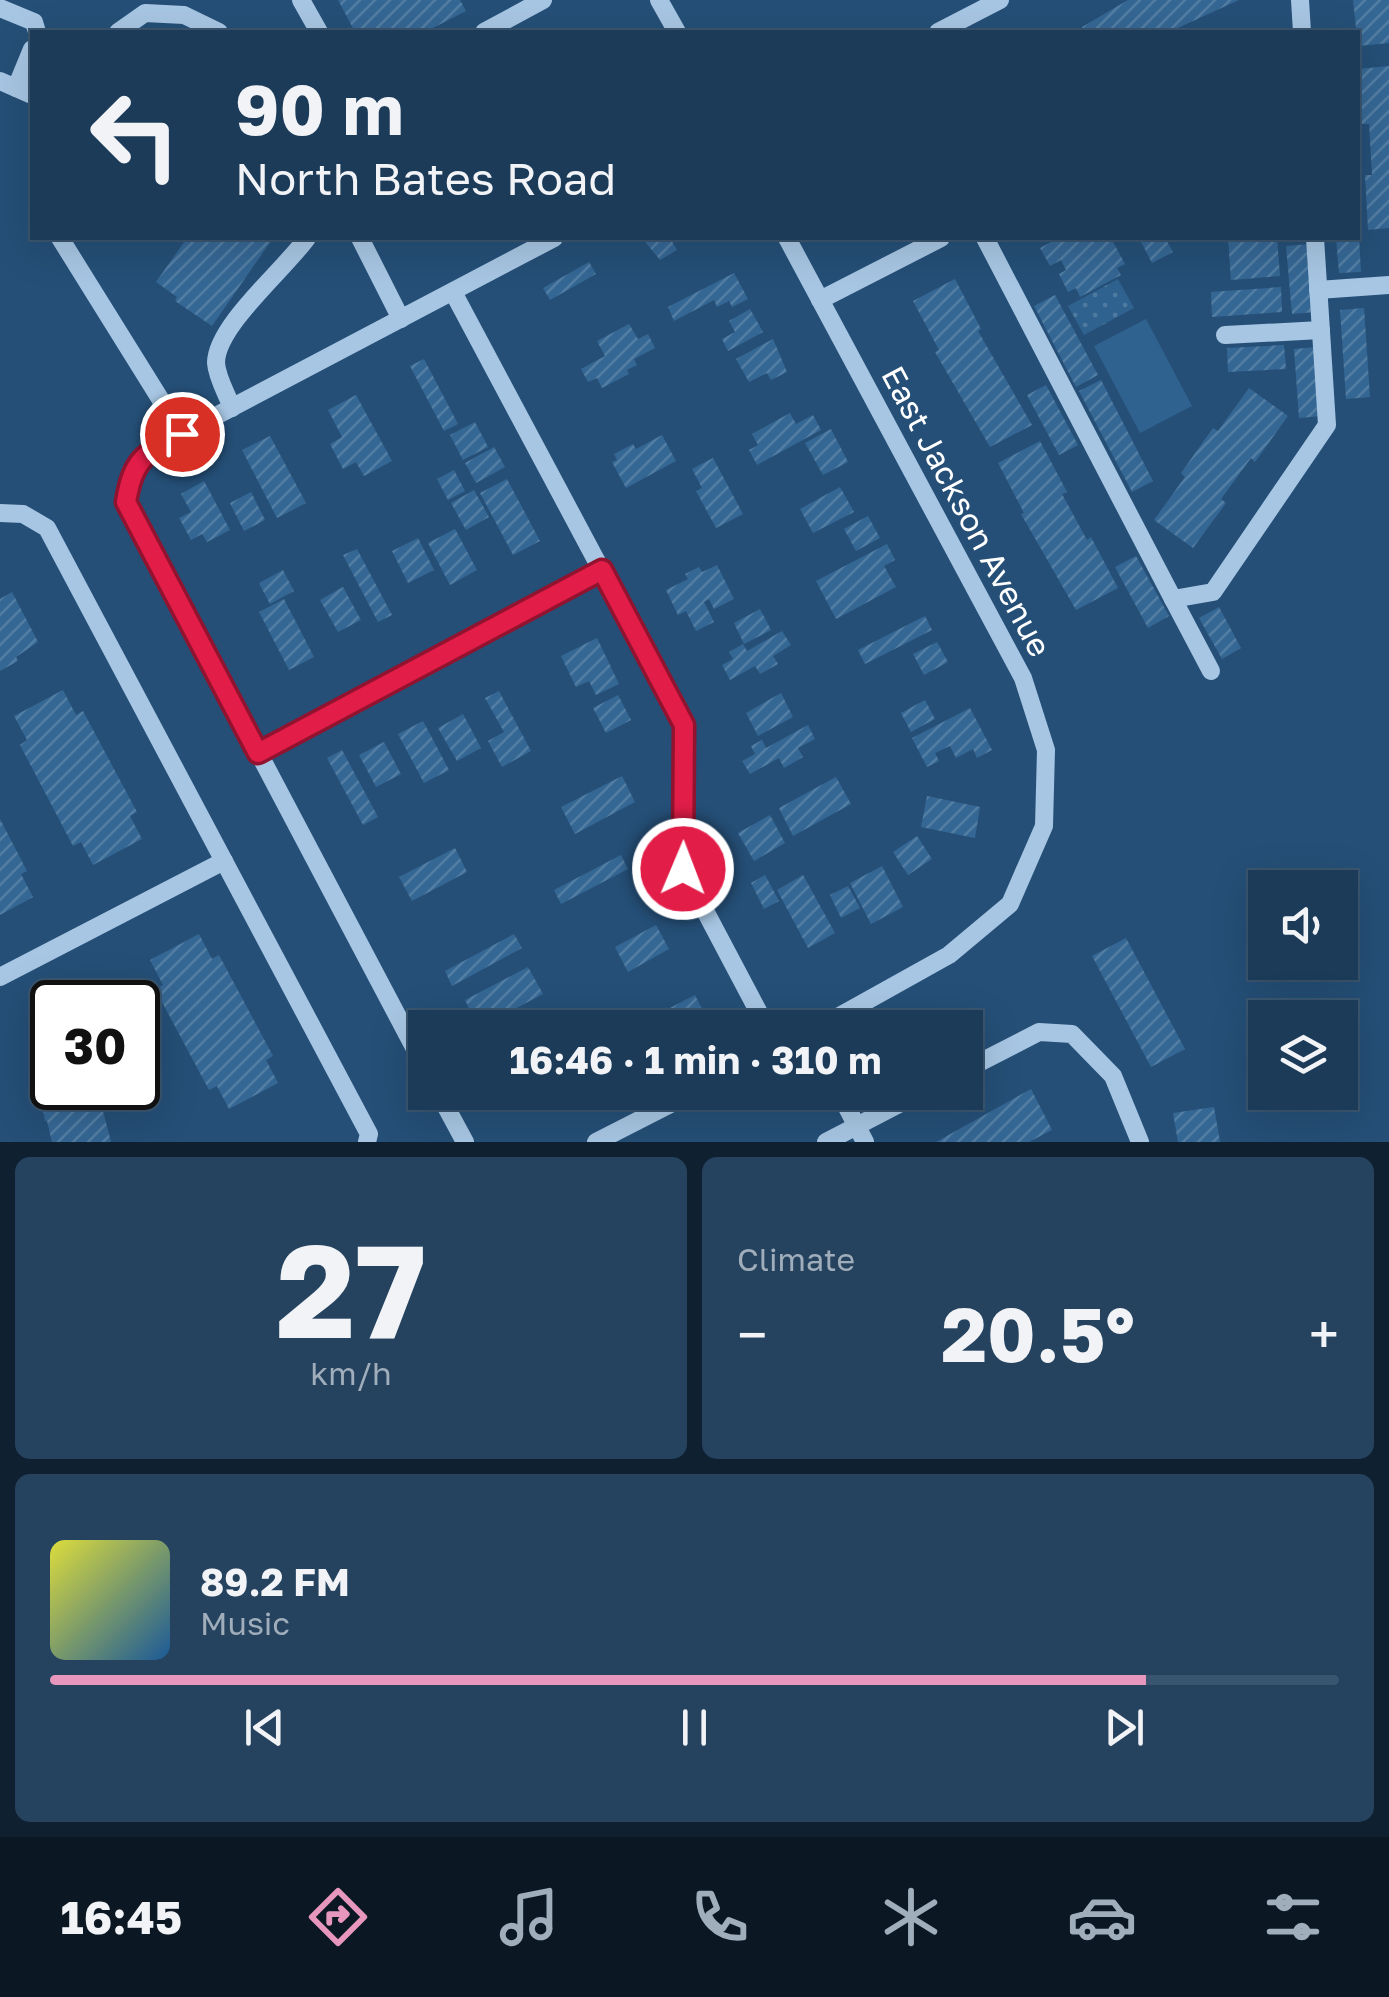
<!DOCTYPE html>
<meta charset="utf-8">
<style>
body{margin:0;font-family:"Golos Text",sans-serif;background:#25425f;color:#f1f3f6;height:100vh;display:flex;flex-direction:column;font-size:38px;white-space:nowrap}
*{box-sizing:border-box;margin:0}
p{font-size:32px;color:#a0adba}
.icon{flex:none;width:55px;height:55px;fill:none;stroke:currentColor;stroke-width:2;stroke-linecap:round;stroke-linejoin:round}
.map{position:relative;height:1142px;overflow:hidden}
.panel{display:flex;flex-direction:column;gap:15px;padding:15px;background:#0f2031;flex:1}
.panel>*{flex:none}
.banner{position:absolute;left:30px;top:30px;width:1330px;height:210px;border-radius:0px;box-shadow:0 10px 40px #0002,0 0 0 2px #3a556f;background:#1c3b59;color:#f1f3f6;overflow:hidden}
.tools{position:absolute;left:1248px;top:870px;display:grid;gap:20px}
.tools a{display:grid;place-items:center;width:110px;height:110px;border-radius:0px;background:#1c3b59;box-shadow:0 10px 40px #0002,0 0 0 2px #3a556f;font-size:50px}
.speed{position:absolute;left:30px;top:980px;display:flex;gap:20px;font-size:50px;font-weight:700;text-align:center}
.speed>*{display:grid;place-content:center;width:130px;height:130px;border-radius:50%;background:#1c3b59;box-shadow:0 10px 40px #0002,0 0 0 2px #3a556f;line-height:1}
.speed .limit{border:5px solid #111;border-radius:15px;background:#fff;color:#111}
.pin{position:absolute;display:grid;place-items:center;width:85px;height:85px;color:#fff;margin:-42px;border:5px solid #fff;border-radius:50%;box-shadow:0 2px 10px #0007}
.me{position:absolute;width:110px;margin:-55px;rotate:1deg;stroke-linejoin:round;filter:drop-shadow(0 0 8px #0008)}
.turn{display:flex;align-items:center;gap:35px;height:210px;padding:0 40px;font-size:45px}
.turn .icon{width:130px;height:130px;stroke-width:2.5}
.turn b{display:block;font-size:70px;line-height:85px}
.big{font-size:75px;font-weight:700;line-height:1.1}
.panel .card{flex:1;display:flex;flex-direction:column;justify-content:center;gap:15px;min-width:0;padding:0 35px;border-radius:15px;background:#25425f}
.panel .dial{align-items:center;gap:0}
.dial b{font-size:130px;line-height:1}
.song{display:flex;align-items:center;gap:30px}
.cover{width:120px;height:120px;border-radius:15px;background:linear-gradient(135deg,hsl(60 70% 55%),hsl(210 70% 35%))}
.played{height:10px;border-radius:5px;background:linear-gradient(90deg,#e797bd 85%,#3a556f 85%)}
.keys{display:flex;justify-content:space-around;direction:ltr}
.heat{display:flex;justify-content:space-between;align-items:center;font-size:55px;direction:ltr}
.panel .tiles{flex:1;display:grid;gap:15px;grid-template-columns:1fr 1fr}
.card:last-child{grid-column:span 2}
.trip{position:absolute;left:408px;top:1010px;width:575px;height:100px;border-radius:0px;background:#1c3b59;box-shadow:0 10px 40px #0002,0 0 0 2px #3a556f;font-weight:700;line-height:100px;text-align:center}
.dock{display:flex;height:160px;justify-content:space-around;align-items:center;background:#0b1824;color:#a0adba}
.dock .icon{width:70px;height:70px}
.dock .current{color:#e797bd}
.dock b{font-size:45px;color:#f1f3f6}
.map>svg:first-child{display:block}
</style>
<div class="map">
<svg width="1389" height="1142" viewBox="0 0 1389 1142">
<defs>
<pattern id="park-dots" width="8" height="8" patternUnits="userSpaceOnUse" patternTransform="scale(2.5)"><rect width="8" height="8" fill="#30628f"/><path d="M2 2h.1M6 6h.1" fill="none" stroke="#4f7aa0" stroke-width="1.8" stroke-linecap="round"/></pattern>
<pattern id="building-hatch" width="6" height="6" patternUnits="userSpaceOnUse" patternTransform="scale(2.5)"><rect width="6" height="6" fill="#356794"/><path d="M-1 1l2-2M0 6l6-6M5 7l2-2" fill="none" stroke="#537ea4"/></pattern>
</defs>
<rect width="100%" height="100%" fill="#254f77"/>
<polygon fill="#30628f" points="1146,319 1192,406 1140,433 1094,346"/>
<polygon fill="url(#park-dots)" points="1118,279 1134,308 1084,335 1068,306"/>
<g fill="url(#building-hatch)">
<polygon points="338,0 460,0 466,11 425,32 355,32"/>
<polygon points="1128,0 1239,0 1169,32 1085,32 1082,27"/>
<polygon points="1353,0 1389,0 1389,43 1358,46"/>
<polygon points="1389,66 1389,228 1368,230 1365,175 1372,175 1369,124 1361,124 1358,69"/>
<polygon points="187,238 273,238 212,326 175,301 177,297 156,282"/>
<polygon points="642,238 670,238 677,250 660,260"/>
<polygon points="1049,238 1111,238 1125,264 1117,268 1121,275 1080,297 1076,288 1068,292 1059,274 1066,270 1061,260 1050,266 1040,248 1051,242"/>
<polygon points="1139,238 1165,238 1173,252 1152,263"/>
<polygon points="1228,238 1277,238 1280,276 1231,280"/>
<polygon points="1336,238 1359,238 1361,272 1339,273"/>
<polygon points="1310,244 1316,312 1292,314 1286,246"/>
<polygon points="589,262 596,274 550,300 543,288"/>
<polygon points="734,273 748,299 732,307 729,301 717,307 714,300 674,321 668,307"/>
<polygon points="955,279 981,329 978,331 1032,425 990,447 935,352 939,350 913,301"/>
<polygon points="1281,287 1282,312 1212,317 1211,292"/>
<polygon points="1055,295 1098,375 1076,387 1034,306"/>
<polygon points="1364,308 1370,397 1346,399 1340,310"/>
<polygon points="750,309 763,332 728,351 722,339 735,332 729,321"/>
<polygon points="629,324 638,339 648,334 655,348 634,359 637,365 627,370 629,374 602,388 597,378 588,382 581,369 605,356 597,341"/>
<polygon points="773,339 787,372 771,380 767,373 749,382 736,359"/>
<polygon points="1284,345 1286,369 1228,372 1227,348"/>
<polygon points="1317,347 1322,416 1299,418 1294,349"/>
<polygon points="424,359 458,424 444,431 410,366"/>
<polygon points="1101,380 1153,481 1132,492 1079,391"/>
<polygon points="1046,385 1078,445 1059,455 1027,395"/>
<polygon points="1249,388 1288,416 1255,462 1251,458 1221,499 1226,503 1193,548 1154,520 1185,477 1181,473 1213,428 1218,431"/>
<polygon points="356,395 392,461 364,476 356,462 343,469 330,444 342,437 328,410"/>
<polygon points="790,413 796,424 813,415 821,430 757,465 749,450 758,445 752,434"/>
<polygon points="475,422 488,447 463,460 450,435"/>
<polygon points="831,429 848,462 823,475 805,443"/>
<polygon points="662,435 676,461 626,488 612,462 617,460 614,454 633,444 636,449"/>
<polygon points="270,436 306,503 277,518 242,450"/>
<polygon points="1040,441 1067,492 1062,494 1087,540 1091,537 1118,588 1076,610 1021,514 1024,513 998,463"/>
<polygon points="494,447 505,467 476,483 465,463"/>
<polygon points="713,458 743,514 716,528 696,491 702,488 692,469"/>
<polygon points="454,470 465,491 448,500 437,479"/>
<polygon points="507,479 540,541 513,555 480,493"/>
<polygon points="204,481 230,530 207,542 202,534 191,540 179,518 191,512 181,494"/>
<polygon points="840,487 854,512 813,533 800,509"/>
<polygon points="474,490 489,517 466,530 451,503"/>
<polygon points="251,492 265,520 244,531 230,503"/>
<polygon points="868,516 880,538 856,551 844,529"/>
<polygon points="455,529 477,570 450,585 428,543"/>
<polygon points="418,538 434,570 408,583 392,551"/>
<polygon points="887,544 895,560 884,566 896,587 836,619 816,581"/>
<polygon points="357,549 392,615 378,622 343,555"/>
<polygon points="1136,556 1169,616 1148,628 1115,567"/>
<polygon points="717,565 734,599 714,609 709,599 704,602 714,622 696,631 686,611 678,615 666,590 688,579 685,574 699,567 702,572"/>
<polygon points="283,570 294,591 270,604 259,583"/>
<polygon points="343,587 361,620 338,632 320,600"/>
<polygon points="12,592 38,642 16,657 18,661 0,671 0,599"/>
<polygon points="284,599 314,657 289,670 259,612"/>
<polygon points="1219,607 1241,648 1222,659 1199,618"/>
<polygon points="760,609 771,630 744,644 734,623"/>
<polygon points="925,616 932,630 865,664 858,650"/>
<polygon points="782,631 791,645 773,656 778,664 760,674 755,666 730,680 722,665 733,659 729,652 743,644 747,651"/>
<polygon points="597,638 619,684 596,695 589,681 576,687 561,656"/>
<polygon points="937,642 948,662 924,675 913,654"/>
<polygon points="63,690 76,715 83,711 137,812 130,816 142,839 93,865 81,842 73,846 20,745 27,740 14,716"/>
<polygon points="499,691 531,751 502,767 488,741 504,732 485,698"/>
<polygon points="781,693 793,717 758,736 746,713"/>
<polygon points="618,695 631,720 606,733 593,708"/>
<polygon points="925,700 935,719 911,732 901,713"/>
<polygon points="970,708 992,750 977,758 973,749 956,758 950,746 935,753 939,761 927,767 912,738"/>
<polygon points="463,714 481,748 457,761 438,728"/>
<polygon points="423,721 449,770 424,783 398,734"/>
<polygon points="808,725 815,739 798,748 803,757 784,768 779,758 750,774 742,761 755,754 751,746 762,740 766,748"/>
<polygon points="384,742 401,774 376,787 359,755"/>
<polygon points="342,750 378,817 363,825 327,758"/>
<polygon points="622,776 635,802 575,834 561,807"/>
<polygon points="836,777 851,804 793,836 779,808"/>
<polygon points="927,796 980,807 975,838 921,827"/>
<polygon points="770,815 785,843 754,861 738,833"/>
<polygon points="0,819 27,871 21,874 33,897 0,915"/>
<polygon points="917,836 932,859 908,875 893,852"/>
<polygon points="455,848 467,872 412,901 399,877"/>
<polygon points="621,855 628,869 561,904 554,890"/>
<polygon points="882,866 903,907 871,924 850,883"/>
<polygon points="765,875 779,901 764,909 751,883"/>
<polygon points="803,875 835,933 808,948 777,890"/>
<polygon points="848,886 860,908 841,918 830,895"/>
<polygon points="656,925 669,949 628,972 615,947"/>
<polygon points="199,934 212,959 219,955 273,1056 266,1060 278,1083 229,1109 217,1086 209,1090 155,989 163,985 150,960"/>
<polygon points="514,934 522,948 452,986 445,971"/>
<polygon points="1126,938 1185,1049 1151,1067 1092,956"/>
<polygon points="528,967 543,994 479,1028 465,1000"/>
<polygon points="695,995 709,1023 700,1028 631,1028"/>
<polygon points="52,1038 52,1088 106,1088 108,1098 104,1099 106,1110 103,1111 111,1142 52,1142 47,1121 45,1121 43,1110 39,1110 32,1067 35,1066 34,1041"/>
<polygon points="1031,1089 1052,1130 1029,1142 936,1142"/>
<polygon points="1214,1107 1220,1142 1178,1142 1173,1113"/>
</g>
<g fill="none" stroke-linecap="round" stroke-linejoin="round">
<g stroke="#a7c6e3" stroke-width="18">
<polyline points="301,0 319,32"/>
<polyline points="659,0 677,32"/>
<polyline points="1300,0 1302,32"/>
<polyline points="0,8 34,22 37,32"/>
<polyline points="118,32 145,13 184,15 219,32"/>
<polyline points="484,32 543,0"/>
<polyline points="938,32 1000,0"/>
<polyline points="0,81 32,95"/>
<polyline points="16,88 32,49"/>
<polyline points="60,238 182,434"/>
<polyline points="360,238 401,319"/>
<polyline points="787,238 1023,678 1046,750 1044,826 1010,904 949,955 818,1028"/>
<polyline points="985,238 1173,599 1213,592 1327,425 1315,238"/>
<polyline points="1318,290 1389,285"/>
<polyline points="453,292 684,725 683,869 767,1028"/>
<polyline points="820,300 941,238"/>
<polyline points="1225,335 1321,330"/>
<path d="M232 408C227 394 217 378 216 363 216 326 285 269 307 238"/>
<polyline points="0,513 23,514 47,528 369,1134 367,1142"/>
<polyline points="1173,599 1211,671"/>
<polyline points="257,753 601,570"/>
<polyline points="0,977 224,861"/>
<polyline points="425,1068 126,502 131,471 153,449 554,238"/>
<polyline points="965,1070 1039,1032 1072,1034 1113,1076 1140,1142"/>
<polyline points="438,1092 465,1142"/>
<polyline points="839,1092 865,1142"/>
<polyline points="596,1142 694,1092"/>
<polyline points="826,1142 922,1092"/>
</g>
</g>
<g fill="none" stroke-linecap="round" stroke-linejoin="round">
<g stroke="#92132f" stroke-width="25">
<path id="route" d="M182 434C144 454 133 459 126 502L258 753 602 570 684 725 683 869"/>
</g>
<use href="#route" stroke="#e11d48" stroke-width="18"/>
</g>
<g text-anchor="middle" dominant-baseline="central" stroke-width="10" stroke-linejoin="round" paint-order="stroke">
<g font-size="32" fill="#fff" stroke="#254f77">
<text transform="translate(967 511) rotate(62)">East Jackson Avenue</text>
</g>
</g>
</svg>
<div class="tools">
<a><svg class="icon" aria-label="sound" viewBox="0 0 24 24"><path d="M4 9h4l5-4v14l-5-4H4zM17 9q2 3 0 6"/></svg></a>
<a><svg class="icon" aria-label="layers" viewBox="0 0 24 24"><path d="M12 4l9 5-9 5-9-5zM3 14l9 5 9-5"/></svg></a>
</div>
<div class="speed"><div class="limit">30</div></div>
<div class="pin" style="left:182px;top:434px;background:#d93025"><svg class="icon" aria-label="arrive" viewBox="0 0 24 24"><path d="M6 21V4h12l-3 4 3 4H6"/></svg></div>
<svg class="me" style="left:683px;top:869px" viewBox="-20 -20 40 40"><circle r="17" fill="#e11d48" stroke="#fff" stroke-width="3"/><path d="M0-11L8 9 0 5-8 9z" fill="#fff"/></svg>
<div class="trip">16:46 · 1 min · 310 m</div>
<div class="banner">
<div class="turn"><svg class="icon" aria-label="left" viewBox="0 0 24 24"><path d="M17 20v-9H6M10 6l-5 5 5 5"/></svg><div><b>90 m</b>North Bates Road</div></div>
</div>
</div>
<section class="panel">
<div class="tiles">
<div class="card dial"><b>27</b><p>km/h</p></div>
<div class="card"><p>Climate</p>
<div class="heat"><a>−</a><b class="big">20.5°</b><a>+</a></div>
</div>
<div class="card">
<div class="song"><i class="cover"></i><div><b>89.2 FM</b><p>Music</p></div></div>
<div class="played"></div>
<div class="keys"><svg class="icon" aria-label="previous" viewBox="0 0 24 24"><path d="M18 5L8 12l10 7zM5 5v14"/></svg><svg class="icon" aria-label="pause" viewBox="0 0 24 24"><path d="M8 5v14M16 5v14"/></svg><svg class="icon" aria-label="next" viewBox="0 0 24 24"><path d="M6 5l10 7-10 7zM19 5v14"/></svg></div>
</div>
</div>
</section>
<nav class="dock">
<b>16:45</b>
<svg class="icon current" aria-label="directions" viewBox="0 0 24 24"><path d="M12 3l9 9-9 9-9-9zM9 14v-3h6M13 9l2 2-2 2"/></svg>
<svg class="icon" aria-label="music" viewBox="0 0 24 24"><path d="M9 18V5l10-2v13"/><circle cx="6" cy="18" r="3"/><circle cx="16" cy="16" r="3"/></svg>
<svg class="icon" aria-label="phone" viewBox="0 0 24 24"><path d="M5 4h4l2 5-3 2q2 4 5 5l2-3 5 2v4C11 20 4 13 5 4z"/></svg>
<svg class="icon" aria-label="climate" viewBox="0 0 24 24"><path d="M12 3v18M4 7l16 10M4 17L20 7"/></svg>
<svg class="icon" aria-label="car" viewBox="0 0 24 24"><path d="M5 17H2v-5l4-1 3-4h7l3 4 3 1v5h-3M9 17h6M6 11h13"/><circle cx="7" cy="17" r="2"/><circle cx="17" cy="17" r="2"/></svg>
<svg class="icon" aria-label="filters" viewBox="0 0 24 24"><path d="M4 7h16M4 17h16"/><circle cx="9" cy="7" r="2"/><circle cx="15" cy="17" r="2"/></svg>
</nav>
